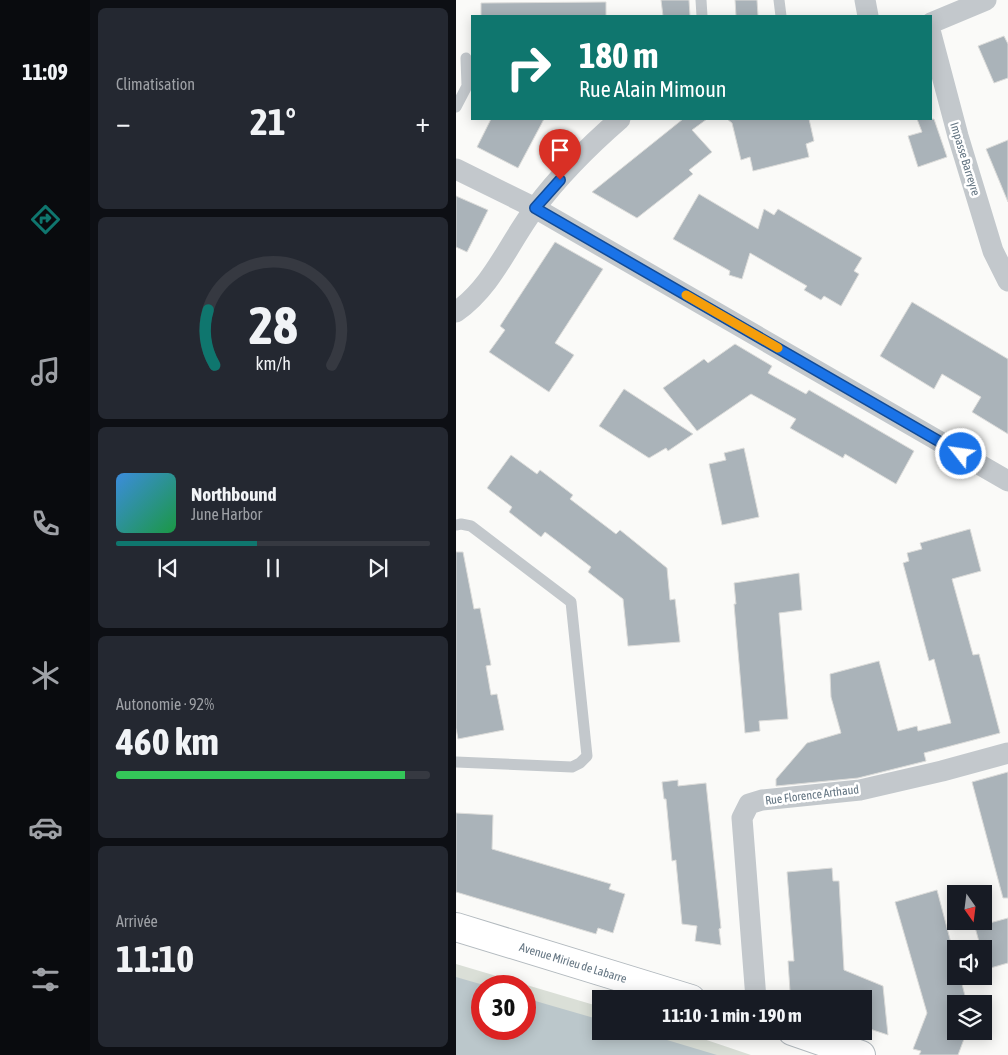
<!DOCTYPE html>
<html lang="fr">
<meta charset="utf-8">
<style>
body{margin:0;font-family:"Asap Condensed",sans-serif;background:#242831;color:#f1f3f6;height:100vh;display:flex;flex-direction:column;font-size:19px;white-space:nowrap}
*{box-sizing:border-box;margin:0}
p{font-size:16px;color:#9ea1a6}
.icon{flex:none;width:28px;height:28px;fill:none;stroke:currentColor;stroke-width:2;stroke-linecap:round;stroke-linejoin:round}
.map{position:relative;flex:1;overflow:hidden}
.drawer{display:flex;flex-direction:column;gap:8px;padding:8px;background:#0d0f14;width:366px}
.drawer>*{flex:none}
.guide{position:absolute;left:15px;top:15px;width:461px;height:105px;border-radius:0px;box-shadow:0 2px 12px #0003;background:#0f766e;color:#fff;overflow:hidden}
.needle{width:32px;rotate:166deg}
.controls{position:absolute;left:491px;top:885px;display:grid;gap:10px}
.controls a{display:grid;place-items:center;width:45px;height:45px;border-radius:0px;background:#171b24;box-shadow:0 2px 12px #0003;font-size:25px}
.speed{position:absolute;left:15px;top:975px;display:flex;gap:10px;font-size:25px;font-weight:700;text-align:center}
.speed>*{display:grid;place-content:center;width:65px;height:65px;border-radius:50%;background:#171b24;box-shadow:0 2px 12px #0003;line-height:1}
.speed .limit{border:8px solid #d22;background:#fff;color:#111}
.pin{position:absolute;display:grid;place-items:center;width:42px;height:42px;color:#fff;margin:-51px -21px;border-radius:50% 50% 50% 0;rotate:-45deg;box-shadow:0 0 5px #0007}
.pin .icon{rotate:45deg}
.me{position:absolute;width:55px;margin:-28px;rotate:300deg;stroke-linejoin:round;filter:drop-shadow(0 0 4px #0008)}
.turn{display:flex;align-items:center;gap:18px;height:105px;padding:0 25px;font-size:22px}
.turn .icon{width:65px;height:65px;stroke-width:2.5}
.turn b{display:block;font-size:35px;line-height:42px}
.big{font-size:38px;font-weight:700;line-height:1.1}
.drawer .tile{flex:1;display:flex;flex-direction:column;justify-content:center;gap:8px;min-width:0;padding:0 18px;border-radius:8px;background:#242831}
.drawer .dial{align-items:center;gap:0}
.dial svg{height:130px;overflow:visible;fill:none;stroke:#363941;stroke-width:7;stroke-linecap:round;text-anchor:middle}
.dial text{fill:#f1f3f6;stroke:none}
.song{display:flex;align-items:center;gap:15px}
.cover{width:60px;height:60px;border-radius:8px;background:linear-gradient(135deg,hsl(210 70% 55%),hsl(140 70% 35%))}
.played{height:5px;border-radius:2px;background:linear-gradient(90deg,#0f766e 45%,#363941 45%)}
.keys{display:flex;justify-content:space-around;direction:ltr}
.heat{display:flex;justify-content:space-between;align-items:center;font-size:28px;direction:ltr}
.charge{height:8px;border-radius:4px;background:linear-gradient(90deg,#34c759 92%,#363941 0)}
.trip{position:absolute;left:136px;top:990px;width:280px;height:50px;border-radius:0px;background:#171b24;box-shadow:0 2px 12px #0003;font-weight:700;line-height:50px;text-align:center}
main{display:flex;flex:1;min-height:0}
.tabs{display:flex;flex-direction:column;width:90px;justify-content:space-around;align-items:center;background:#090b0e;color:#9ea1a6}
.tabs .icon{width:35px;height:35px}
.tabs .current{color:#0f766e}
.tabs b{font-size:22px;color:#f1f3f6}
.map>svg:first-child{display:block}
</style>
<main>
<nav class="tabs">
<b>11:09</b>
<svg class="icon current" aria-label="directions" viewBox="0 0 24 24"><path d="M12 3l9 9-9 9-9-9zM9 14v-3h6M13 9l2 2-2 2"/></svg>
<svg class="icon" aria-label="music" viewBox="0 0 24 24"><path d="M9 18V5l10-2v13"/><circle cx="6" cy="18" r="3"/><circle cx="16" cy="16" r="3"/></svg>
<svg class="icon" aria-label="phone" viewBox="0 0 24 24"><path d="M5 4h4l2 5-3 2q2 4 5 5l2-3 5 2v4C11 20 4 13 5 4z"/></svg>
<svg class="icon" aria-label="climate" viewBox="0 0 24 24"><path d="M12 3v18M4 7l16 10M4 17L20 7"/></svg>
<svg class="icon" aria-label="car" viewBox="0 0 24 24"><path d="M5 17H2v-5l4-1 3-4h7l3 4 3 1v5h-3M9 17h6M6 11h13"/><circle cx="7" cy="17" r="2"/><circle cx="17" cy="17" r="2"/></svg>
<svg class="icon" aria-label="filters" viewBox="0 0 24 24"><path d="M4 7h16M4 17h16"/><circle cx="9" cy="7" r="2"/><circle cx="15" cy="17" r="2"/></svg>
</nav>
<section class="drawer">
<div class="tile"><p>Climatisation</p>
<div class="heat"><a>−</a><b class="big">21°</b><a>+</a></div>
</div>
<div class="tile dial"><svg viewBox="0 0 100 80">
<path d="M14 69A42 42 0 1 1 86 69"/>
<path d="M14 69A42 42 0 0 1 10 35" stroke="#0f766e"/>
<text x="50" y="56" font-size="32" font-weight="700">28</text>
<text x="50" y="72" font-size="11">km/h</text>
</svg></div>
<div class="tile">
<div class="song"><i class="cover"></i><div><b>Northbound</b><p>June Harbor</p></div></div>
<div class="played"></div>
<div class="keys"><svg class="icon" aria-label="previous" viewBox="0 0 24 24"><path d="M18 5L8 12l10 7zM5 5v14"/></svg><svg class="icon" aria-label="pause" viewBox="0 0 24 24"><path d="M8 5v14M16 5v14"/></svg><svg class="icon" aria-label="next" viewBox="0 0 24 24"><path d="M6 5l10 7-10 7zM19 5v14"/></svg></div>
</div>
<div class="tile"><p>Autonomie · 92%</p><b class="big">460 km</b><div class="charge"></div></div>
<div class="tile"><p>Arrivée</p><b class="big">11:10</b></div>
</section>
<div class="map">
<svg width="552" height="1055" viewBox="0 0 552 1055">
<rect width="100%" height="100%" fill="#fafaf8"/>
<path fill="#dadfd7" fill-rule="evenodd" d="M0 964 145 1007V1031H224L295 1055H0ZM26 986H69V1029H26Z"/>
<polygon fill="#bbc7cb" points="0,977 31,986 26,986 26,1029 69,1029 69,998 145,1020 145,1031 181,1031 261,1055 0,1055"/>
<g fill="#aab3b9" stroke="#dcdcda">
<polygon points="205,0 233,0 234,16 207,16"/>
<polygon points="279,0 301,0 302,16 280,16"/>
<polygon points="150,2 150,16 25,16 25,3"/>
<polygon points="548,36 552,44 552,78 538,83 522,46"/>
<polygon points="35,119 88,119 62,168 21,147"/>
<polygon points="227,119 251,119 236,130 256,152 233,170 237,174 181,218 136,192"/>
<polygon points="271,119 353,119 358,141 350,144 353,157 297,171 294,157 285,160 276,123"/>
<polygon points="461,119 478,119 491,157 462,167 452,136 466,132"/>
<polygon points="552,140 552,202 530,149"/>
<polygon points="243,194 302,229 308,209 318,215 322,209 406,258 398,271 403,274 385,306 368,296 365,300 348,290 351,286 294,253 286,279 273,275 274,271 217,239"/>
<polygon points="0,196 32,210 11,252 0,247"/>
<polygon points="99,242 147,269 99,343 118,355 93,392 33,352 49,330 44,326"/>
<polygon points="456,302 552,359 552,434 516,412 525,397 486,374 478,389 424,356"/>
<polygon points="279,344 316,366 312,373 350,394 353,390 458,451 440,484 389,454 387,458 334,428 340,419 295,394 241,431 207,388 248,359 252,363"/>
<polygon points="168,389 237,434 212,451 210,448 193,458 143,426"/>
<polygon points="288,448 303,517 266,525 253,464 270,460 268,453"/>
<polygon points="55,455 81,474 84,470 117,495 114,499 160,534 164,530 211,568 214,600 219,599 224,642 172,646 167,599 132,572 135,567 101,541 89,532 85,537 53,512 56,507 31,488"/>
<polygon points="514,529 525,571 496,579 517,655 523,654 544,733 468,753 470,761 402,778 320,786 320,779 351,743 385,733 375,697 374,674 423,661 442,731 461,726 462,731 495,723 478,659 473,661 447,563 453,561 451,553 466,549 464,543"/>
<polygon points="0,552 7,552 18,609 24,608 35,665 30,666 35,695 41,694 48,730 2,739 0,728"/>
<polygon points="343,573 346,610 323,613 332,719 303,721 304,731 289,733 278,604 280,604 278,583"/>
<polygon points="552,772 552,898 547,898 516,782"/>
<polygon points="222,780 222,786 250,783 265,928 263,929 265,945 239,941 241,926 226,924 220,862 220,860 216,861 210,799 208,799 206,782"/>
<polygon points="0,813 37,815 36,849 155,884 153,889 169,894 157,933 142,928 140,934 0,892"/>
<polygon points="376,868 377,881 383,881 388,970 427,986 432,1035 408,1027 408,999 341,999 341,991 334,991 332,961 338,961 331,872"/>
<polygon points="481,890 500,962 500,976 504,976 511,1004 500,1004 500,1031 511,1031 502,1055 463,1055 465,1051 457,1049 471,1013 439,902"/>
<polygon points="552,918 552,963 531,969 528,956 528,949 525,949 519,927"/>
</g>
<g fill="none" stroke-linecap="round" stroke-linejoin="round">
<g stroke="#b3babf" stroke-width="30">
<g id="secondary">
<polyline points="0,927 235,999"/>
<polyline points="336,1031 405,1055"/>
</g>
</g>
<g stroke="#c3c8cc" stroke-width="11">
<polyline points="245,0 246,16"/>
<polyline points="323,0 325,16"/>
<polyline points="0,107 11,86 10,58"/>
<polyline points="0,525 5,524 15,526 115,602 131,756 124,763 116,767 0,762"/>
</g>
<g stroke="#c3c8cc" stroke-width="21">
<polyline points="409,0 412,16"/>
<polyline points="475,23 530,0"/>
<polyline points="475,34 502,136 537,251 552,281"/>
<polyline points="0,169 79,208 552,481"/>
<path d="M0 312C37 286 52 244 79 208 103 176 134 145 164 119"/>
<polyline points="300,999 286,818 293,804 306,800 404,790 486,771 552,753"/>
</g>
<use href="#secondary" stroke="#fff" stroke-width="28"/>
</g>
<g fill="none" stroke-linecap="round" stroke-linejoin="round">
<g stroke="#114b97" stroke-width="12">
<polyline id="route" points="104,180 79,208 505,454"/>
</g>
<use href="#route" stroke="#1a73e8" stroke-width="9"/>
<polyline stroke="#f59e0b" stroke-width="9" points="230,295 322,348"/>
</g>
<g text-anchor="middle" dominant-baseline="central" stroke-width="5" stroke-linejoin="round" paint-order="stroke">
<g font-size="12" fill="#657683" stroke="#fff">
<text transform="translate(509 159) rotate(73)">Impasse Barreyre</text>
<text transform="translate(356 795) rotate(-7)">Rue Florence Arthaud</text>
<text transform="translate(117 963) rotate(17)">Avenue Mirieu de Labarre</text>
</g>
</g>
</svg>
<div class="controls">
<a><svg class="needle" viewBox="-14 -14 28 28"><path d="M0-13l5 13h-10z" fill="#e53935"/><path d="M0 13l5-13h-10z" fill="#9ea1a6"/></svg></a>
<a><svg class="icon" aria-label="sound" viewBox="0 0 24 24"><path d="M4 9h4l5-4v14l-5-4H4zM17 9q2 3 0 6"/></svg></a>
<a><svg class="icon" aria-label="layers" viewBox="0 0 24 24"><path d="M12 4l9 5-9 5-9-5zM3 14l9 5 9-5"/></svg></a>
</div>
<div class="speed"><div class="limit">30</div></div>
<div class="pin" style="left:104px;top:180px;background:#d93025"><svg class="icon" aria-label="arrive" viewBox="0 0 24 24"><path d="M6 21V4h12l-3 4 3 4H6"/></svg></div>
<svg class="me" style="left:505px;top:454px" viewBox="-20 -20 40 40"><circle r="17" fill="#1a73e8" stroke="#fff" stroke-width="3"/><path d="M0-11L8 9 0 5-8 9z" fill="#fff"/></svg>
<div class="trip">11:10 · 1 min · 190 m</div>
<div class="guide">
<div class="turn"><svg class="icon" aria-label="right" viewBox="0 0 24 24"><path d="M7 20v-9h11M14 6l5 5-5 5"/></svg><div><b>180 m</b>Rue Alain Mimoun</div></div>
</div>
</div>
</main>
